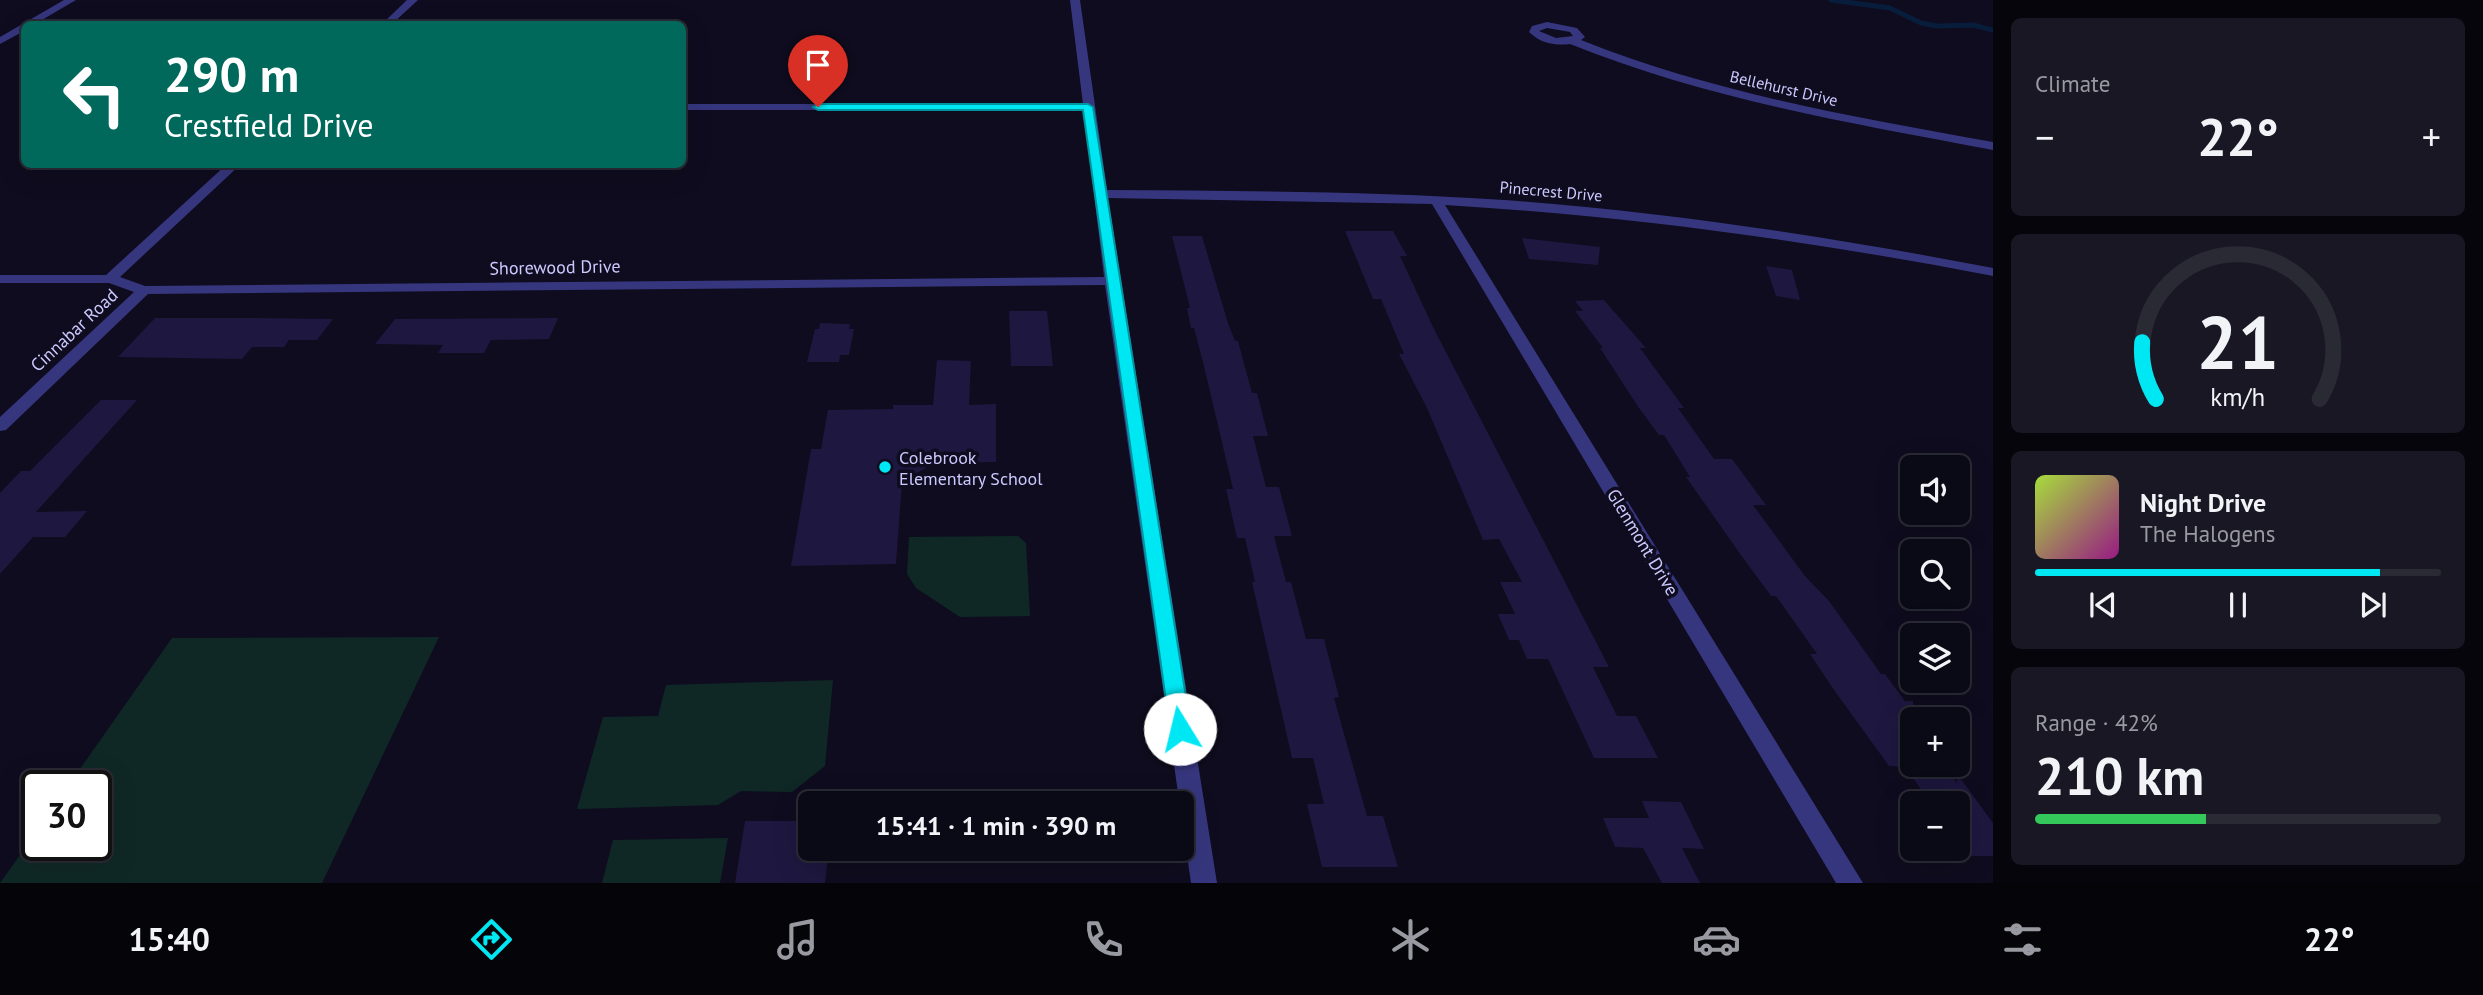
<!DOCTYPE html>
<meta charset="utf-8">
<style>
body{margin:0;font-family:"PT Sans",sans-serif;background:#181723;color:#f1f3f6;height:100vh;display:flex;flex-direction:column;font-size:26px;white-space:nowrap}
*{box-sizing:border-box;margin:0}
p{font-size:23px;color:#999aa1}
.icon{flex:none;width:38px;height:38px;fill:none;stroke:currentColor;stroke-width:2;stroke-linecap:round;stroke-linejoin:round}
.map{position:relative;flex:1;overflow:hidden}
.panel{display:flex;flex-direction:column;gap:18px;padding:18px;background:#06050c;width:490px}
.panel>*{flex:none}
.guide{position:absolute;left:21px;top:21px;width:665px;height:147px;border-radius:10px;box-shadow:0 7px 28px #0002,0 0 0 2px #2a2a35;background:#00695c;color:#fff;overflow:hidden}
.tools{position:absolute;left:1900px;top:455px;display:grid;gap:14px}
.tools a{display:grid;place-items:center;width:70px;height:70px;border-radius:10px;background:#0a0916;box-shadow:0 7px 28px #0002,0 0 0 2px #2a2a35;font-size:35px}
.speed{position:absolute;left:21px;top:770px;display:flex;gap:14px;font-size:35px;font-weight:700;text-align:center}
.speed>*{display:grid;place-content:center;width:91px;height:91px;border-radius:50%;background:#0a0916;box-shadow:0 7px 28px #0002,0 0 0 2px #2a2a35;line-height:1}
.speed .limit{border:4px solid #111;border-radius:10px;background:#fff;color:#111}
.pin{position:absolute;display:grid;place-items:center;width:60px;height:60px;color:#fff;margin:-72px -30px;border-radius:50% 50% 50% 0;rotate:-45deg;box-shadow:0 0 7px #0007}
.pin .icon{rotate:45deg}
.me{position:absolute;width:77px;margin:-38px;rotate:351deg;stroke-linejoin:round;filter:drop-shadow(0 0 5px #0008)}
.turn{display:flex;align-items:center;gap:24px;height:147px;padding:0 28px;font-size:32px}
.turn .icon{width:91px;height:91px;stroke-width:2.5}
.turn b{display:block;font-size:49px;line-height:60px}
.big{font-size:52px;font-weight:700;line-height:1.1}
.panel .card{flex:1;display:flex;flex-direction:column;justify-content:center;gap:10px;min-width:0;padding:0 24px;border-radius:10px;background:#181723}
.panel .dial{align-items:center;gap:0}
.dial svg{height:182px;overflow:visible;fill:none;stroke:#2a2a35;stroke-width:7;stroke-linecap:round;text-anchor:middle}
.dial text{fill:#f1f3f6;stroke:none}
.song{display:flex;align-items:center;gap:21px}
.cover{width:84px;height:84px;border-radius:10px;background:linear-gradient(135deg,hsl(80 70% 55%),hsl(310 70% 35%))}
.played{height:7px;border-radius:4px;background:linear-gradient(90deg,#00e7f4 85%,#2a2a35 85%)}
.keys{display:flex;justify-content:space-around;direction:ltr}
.heat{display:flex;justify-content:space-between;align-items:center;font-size:38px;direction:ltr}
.charge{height:10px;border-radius:5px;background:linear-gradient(90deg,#34c759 42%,#2a2a35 0)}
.trip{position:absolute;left:798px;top:791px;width:396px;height:70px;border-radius:10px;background:#0a0916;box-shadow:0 7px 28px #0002,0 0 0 2px #2a2a35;font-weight:700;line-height:70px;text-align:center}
.tabs{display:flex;height:112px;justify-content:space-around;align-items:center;background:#040409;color:#999aa1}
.tabs .icon{width:49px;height:49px}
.tabs .selected{color:#00e7f4}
.tabs b{font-size:32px;color:#f1f3f6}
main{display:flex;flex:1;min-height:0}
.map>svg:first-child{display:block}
</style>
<main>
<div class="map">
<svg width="1993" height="883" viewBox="0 0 1993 883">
<rect width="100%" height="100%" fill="#0e0c1e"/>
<g fill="#0f2826">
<polygon points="1018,536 1026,543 1030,616 960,617 916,588 907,574 909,537"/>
<polygon points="439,637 322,883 0,883 37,831 37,845 96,845 96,786 68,786 172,638"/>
<polygon points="833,680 825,766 792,792 741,791 718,805 577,809 603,717 658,716 666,685"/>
<polygon points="728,838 720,883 602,883 613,840"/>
</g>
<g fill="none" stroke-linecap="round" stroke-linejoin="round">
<polyline stroke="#081d3b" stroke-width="5" points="1831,0 1890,8 1921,23 1937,26 1973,25 1993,30"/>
</g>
<g fill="#1e173f">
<polygon points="1345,231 1393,231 1407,256 1400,256 1433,327 1609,667 1593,667 1617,716 1636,716 1658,758 1594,758 1548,659 1527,659 1519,640 1509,640 1498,614 1515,614 1500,582 1522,582 1499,539 1483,540 1427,408 1399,354 1404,354 1381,299 1373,299"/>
<polygon points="1172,236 1202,236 1228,323 1235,341 1238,341 1252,393 1257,393 1268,436 1253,436 1266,487 1279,487 1292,536 1274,536 1286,582 1291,582 1306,639 1324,639 1339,697 1334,698 1367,816 1383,816 1398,867 1322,867 1307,804 1324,804 1313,758 1292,758 1252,582 1255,582 1245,538 1237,538 1226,489 1233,489 1203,362 1194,328 1191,328 1187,308 1190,308"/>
<polygon points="1522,238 1600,247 1598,265 1529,259"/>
<polygon points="1766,266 1792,270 1800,300 1776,296"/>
<polygon points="1604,300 1646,348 1640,348 1684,408 1678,408 1714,459 1732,459 1766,505 1753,505 1805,576 1829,601 1881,674 1885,674 1905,701 1913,701 1913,765 1944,765 1957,783 1958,775 1993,823 1993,856 1958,856 1958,803 1931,803 1905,767 1889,766 1834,690 1810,654 1817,654 1776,596 1771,596 1743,558 1686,477 1690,477 1664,435 1659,435 1639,408 1600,348 1603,348 1575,311 1583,311 1575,301"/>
<polygon points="1009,311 1047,311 1053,366 1011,366"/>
<polygon points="155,318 255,318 333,319 317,340 289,340 284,347 252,347 242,359 118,357"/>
<polygon points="558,318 549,339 491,340 484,353 438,353 443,345 375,344 395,319"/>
<polygon points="820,323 850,324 849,329 854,329 849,355 840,355 839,362 807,362 815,329 819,329"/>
<polygon points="937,360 971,361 969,405 996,404 996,462 934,463 902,482 896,564 791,566 811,449 821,449 828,410 893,409 893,405 933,405"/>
<polygon points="101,400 137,400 36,512 87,511 65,537 33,537 0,574 0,493 21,471 30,471"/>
<polygon points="1642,801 1681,802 1704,849 1682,848 1700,883 1662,883 1643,848 1615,847 1603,818 1649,818"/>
<polygon points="745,821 810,821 810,849 829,849 825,883 735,883"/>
</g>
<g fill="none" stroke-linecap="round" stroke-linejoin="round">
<g fill="#36367e" fill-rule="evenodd">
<polygon points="64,0 76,0 35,24 24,24 24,31 0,44 0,37"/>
<polygon points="407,0 418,0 392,24 382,24"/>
<path d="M1070 0H1080L1107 190C1239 191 1372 191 1504 200 1669 212 1831 237 1993 268V276C1812 241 1630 216 1445 205L1863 883H1836L1432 204 1108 198 1217 883H1191L1105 285 148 294 6 430 0 431V417L134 292 109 283H0V275H106L227 164H241L120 277 145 286 1104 277 1084 110H682V104H1083Z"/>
<path d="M1547 22 1577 28 1585 37 1581 40C1714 93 1853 117 1993 142V150C1849 123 1707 99 1570 44 1555 46 1540 43 1529 32L1532 26ZM1547 28 1570 32 1573 36 1556 38 1539 31Z"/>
</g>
</g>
<polygon fill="#00e7f4" stroke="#00969f" stroke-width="2" points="1088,104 1093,107 1191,729 1188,735 1180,738 1173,735 1170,729 1083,110 818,110 813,107 818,104"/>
<circle fill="#00e7f4" stroke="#0e0c1e" stroke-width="2.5" cx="885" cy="467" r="7"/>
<g text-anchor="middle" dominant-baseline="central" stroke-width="7" stroke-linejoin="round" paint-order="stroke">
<g font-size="16" fill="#ccc9ff" stroke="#0e0c1e">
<text transform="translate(1784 88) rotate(13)">Bellehurst Drive</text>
<text transform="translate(1551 191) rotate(5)">Pinecrest Drive</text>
</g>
<g font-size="18" fill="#ccc9ff" stroke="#0e0c1e">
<text transform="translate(555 267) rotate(-1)">Shorewood Drive</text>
<text transform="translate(74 330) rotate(-43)">Cinnabar Road</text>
<text transform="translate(1643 542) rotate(59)">Glenmont Drive</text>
</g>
<g font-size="18" fill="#ccc9ff" stroke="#0e0c1e" text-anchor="start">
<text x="899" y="457">Colebrook<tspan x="899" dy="21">Elementary School</tspan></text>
</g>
</g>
</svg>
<div class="tools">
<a><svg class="icon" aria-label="sound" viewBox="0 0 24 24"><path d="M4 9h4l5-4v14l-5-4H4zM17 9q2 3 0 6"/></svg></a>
<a><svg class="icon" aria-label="search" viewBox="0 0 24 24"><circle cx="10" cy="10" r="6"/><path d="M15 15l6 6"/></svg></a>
<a><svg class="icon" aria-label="layers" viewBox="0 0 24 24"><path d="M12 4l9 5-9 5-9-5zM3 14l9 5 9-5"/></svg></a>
<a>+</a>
<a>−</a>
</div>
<div class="speed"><div class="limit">30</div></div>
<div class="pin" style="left:818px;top:107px;background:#d93025"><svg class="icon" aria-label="arrive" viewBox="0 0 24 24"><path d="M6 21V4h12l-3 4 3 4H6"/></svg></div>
<svg class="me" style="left:1180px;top:729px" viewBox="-20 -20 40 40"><circle r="19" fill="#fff"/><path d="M0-13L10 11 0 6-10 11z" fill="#00e7f4"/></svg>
<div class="trip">15:41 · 1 min · 390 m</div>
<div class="guide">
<div class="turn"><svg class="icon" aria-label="left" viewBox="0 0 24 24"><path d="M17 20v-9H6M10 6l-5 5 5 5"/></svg><div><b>290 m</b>Crestfield Drive</div></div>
</div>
</div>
<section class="panel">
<div class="card"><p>Climate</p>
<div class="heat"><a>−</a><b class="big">22°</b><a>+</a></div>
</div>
<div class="card dial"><svg viewBox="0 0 100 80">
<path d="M14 69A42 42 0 1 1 86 69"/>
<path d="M14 69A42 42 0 0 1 8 44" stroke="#00e7f4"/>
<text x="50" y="56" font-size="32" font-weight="700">21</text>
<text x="50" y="72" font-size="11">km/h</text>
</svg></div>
<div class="card">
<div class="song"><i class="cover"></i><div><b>Night Drive</b><p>The Halogens</p></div></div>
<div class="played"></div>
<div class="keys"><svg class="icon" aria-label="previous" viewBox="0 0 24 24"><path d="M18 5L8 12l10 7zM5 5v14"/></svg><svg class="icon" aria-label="pause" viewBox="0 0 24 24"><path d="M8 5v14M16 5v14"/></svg><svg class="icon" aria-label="next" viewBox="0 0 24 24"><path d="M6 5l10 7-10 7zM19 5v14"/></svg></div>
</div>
<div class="card"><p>Range · 42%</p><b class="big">210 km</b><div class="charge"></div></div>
</section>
</main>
<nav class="tabs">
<b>15:40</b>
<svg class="icon selected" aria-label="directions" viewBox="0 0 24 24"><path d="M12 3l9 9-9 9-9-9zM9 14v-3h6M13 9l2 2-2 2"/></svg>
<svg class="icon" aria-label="music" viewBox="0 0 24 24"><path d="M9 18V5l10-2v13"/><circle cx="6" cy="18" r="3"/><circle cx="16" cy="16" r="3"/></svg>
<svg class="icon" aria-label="phone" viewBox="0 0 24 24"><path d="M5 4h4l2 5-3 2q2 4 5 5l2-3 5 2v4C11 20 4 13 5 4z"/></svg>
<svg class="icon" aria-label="climate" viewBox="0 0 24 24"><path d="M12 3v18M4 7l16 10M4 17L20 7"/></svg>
<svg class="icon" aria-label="car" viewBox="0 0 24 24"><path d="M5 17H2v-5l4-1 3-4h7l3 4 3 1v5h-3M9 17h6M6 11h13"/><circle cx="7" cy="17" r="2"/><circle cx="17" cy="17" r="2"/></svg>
<svg class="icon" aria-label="filters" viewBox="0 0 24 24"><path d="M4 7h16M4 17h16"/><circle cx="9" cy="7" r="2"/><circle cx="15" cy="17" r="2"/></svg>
<b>22°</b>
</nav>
